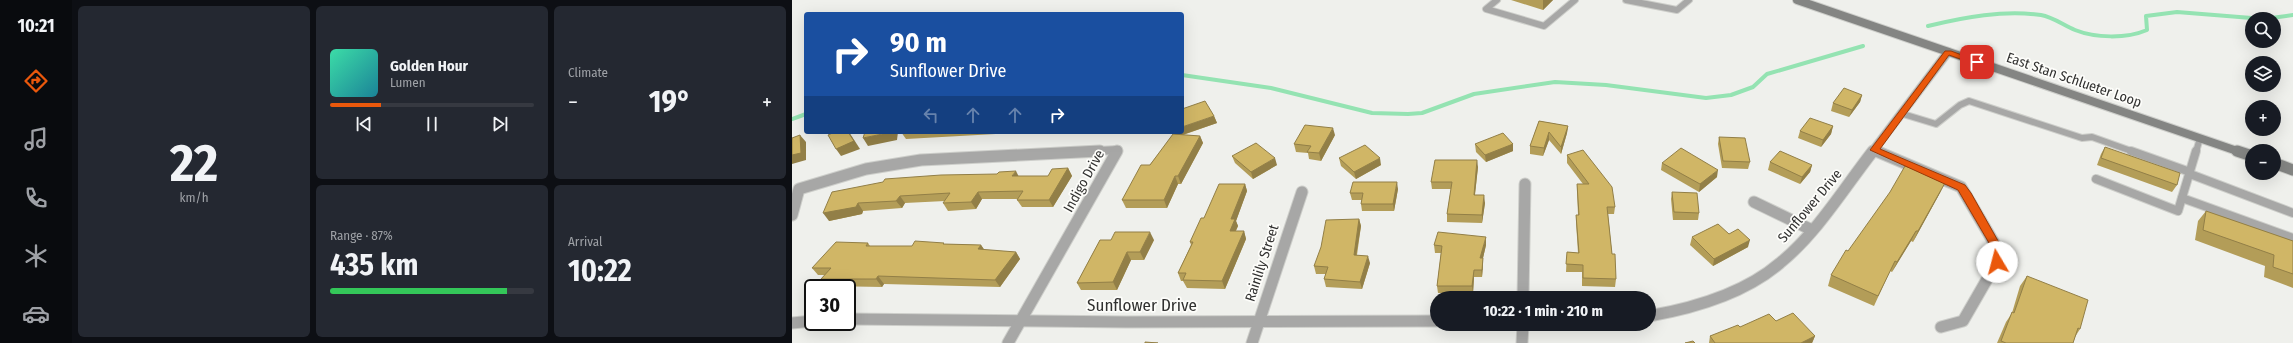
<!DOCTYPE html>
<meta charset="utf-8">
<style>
body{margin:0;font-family:"Fira Sans Condensed",sans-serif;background:#242831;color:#f1f3f6;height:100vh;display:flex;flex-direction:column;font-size:15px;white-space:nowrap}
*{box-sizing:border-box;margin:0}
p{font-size:13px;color:#9ea1a6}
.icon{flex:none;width:22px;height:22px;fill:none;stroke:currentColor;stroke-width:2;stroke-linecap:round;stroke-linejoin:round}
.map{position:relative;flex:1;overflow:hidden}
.drawer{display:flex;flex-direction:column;gap:6px;padding:6px;background:#0d0f14;width:720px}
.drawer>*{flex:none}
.banner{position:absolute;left:12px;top:12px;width:380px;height:122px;border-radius:4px;box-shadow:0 4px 16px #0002;background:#1a4fa0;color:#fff;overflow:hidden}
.fabs{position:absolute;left:1453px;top:12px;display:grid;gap:8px}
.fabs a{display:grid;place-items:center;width:36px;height:36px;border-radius:50%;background:#171b24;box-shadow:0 4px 16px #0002;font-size:20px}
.speed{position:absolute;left:12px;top:279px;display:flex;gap:8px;font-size:20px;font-weight:700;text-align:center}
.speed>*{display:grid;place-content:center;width:52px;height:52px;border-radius:50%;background:#171b24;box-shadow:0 4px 16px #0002;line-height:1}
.speed .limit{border:2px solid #111;border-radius:6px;background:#fff;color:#111}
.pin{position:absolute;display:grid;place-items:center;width:34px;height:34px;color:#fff;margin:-17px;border-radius:8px;box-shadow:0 2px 6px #0006}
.me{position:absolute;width:44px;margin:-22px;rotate:352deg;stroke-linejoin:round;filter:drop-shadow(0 0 3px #0008)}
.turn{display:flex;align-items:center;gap:14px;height:84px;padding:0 20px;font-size:18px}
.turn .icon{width:52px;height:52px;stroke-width:2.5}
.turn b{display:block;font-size:28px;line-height:34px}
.lanes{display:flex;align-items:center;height:38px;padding:0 20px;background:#0003;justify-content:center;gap:20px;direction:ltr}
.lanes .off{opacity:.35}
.big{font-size:30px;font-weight:700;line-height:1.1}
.drawer .widget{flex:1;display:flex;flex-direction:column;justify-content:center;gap:6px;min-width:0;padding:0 14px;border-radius:6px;background:#242831}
.drawer .dial{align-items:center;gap:0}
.dial b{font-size:52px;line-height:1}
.song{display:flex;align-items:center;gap:12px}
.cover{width:48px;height:48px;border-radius:6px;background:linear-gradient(135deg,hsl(160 70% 55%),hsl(190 70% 35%))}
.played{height:4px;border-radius:2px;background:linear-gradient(90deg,#ea580c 25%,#363941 25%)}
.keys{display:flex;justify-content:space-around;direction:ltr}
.heat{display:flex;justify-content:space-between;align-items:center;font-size:22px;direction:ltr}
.charge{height:6px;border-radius:3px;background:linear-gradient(90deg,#34c759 87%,#363941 0)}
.drawer .tiles{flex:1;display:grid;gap:6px;grid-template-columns:repeat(3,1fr)}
.widget:first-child{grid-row:span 2}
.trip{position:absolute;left:638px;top:291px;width:226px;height:40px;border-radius:20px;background:#171b24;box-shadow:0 4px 16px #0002;font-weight:700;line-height:40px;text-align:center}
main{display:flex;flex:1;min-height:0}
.tabs{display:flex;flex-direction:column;width:72px;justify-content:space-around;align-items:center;background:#090b0e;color:#9ea1a6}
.tabs .icon{width:28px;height:28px}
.tabs .on{color:#ea580c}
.tabs b{font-size:18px;color:#f1f3f6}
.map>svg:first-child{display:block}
</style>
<main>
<nav class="tabs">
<b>10:21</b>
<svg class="icon on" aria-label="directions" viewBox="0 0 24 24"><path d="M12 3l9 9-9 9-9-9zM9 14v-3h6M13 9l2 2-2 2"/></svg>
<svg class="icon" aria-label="music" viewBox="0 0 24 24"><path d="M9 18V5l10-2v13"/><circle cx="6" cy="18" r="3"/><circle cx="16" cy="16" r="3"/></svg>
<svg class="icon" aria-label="phone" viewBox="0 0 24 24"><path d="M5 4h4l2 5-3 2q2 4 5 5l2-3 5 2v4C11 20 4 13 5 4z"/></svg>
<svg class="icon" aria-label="climate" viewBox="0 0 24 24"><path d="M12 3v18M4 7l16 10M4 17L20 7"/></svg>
<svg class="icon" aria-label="car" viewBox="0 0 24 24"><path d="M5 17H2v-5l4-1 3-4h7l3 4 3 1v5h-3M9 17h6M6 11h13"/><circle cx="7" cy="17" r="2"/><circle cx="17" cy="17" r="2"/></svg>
</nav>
<section class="drawer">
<div class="tiles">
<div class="widget dial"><b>22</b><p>km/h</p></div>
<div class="widget">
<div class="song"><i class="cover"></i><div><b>Golden Hour</b><p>Lumen</p></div></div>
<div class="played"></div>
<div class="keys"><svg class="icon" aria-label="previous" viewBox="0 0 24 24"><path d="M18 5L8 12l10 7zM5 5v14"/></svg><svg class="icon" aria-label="pause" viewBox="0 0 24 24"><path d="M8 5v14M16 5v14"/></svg><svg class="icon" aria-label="next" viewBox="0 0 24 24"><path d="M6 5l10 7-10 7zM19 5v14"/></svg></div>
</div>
<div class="widget"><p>Climate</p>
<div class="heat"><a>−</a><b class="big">19°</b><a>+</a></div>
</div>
<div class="widget"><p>Range · 87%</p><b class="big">435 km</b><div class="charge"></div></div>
<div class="widget"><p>Arrival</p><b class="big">10:22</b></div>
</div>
</section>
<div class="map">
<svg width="1501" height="343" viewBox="0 0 1501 343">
<rect width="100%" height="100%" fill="#eff0ec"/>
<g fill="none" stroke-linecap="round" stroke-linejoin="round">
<g stroke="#94e3b2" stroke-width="4">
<path d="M1136 26C1173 17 1211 10 1249 15 1261 17 1271 25 1283 30 1303 38 1334 39 1355 30L1354 16 1385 12 1472 19 1501 15"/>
<polyline points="390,75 479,88 580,113 616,114 630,113 682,94 763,82 814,85 914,98 939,95 961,87 975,74 1071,46"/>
<polyline points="0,119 14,114"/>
</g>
<g stroke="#cdceca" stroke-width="8">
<g id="lane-far1">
<polyline points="705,0 694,9 752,26 783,0"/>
<polyline points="834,0 885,10 897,0"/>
<polyline points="1111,114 1144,124 1168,105 1177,101 1290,138 1300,137 1342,152"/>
<polyline points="1404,152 1408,138"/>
</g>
</g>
<g stroke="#cdceca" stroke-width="10">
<g id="lane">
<polyline points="1339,151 1398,172"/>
<polyline points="1398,174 1501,213"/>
<polyline points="1304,179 1386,211 1404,151"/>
<polyline points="1390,198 1501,238"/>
</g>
</g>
<g stroke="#cdceca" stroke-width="10">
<g id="street-far1">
<polyline points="1082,150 1086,152"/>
<polyline points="288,152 326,150 325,152"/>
<polyline points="1080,152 1156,52"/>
</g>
</g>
<g stroke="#cdceca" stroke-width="13">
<g id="street">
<polyline points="1084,151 1169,187 1205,248 1205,262 1171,321 1149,327"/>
<polyline points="962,202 1020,230"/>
<polyline points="0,215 7,189 74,169 129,160 308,151"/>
<polyline points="731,298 733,184"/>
<path d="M857 316C903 308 952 294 988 263 1025 233 1052 188 1081 151"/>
<polyline points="55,319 334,322 645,321"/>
<polyline points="0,323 21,321"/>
<polyline points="216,343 325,151"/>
<polyline points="460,343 510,192"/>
<polyline points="730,343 731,324"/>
</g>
</g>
<g stroke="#cdceca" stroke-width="10">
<polyline id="secondary-far1" points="1005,0 1448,152"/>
</g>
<g stroke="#cdceca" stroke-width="13">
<g id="secondary">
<polyline points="1445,151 1460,156"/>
<polyline points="1482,163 1501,170"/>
</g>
</g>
<use href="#lane-far1" stroke="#a7a7a6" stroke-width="6"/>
<use href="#lane" stroke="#a7a7a6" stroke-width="8"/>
<use href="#street-far1" stroke="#a7a7a6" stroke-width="8"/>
<use href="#street" stroke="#a7a7a6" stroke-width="11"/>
<use href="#secondary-far1" stroke="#848583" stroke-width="8"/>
<use href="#secondary" stroke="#848583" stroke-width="11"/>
</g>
<g fill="#b39d58">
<polygon points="719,0 761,0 751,10"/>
<polygon points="1070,95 1068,102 1057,117 1039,111 1041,103"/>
<polygon points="422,116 425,123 391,135 408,136 411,143 389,184 386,184 375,208 334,208 330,200 382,134 381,132 390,132"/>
<polygon points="747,121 776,126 775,133 769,154 757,140 751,156 738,154 738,146"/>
<polygon points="1041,126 1039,134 1029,147 1006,138 1008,131"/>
<polygon points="109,132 237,132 114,139"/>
<polygon points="543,135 529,161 517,159 516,153 504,152 502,144"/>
<polygon points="927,137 958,162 956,169 930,168 926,144"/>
<polygon points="683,144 721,144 721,151 694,162 684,152"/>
<polygon points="1313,147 1385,185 1380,192 1305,165 1309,154"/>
<polygon points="775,155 823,207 822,214 816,214 820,254 824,279 823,287 790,286 790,272 774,272 775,252 786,253 784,222 784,215 786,215 785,191 785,184 791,184 775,163"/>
<polygon points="440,156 485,165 461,179 443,163"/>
<polygon points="547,158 589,165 564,179 549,166"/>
<polygon points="978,162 1020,165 1018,172 1008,184 976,170"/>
<polygon points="870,163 925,177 907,192 869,170"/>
<polygon points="686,167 683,195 693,203 690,223 655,222 655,214 659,189 640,189 639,182"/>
<polygon points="276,168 280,176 261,207 230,207 225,200 226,199 190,199 184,209 156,211 151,203 153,201 113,203 110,208 71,211 70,214 37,221 40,192 205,174 226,176 256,176"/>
<polygon points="453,184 455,191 444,221 446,226 444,231 452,231 454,239 433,289 395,288 391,281 389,281 386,273 399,245 398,242 412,218"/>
<polygon points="606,189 602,211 570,211 569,204 570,200 560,200 558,193"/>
<polygon points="1149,191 1121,242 1119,241 1100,272 1098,271 1082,306 1036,286 1039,275 1056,251"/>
<polygon points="880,192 907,213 906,220 881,220 879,199"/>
<polygon points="1414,211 1501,241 1501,288 1472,277 1473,266 1403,240 1406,221"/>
<polygon points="567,219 569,226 565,255 578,263 570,289 534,287 532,279 534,274 524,274 522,266"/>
<polygon points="937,234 956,247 921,266 898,245 900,237"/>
<polygon points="308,240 362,240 352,260 339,260 325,290 289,290 285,283"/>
<polygon points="76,243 78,246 120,246 153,244 189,245 192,250 224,252 228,259 208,287 92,284 90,287 36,286 29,279 33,275 26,275 20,268"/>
<polygon points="642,245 694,245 691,258 691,265 690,277 682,277 681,293 646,293 645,286 649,253 643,253"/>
<polygon points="1235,276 1288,329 1283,337 1281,343 1205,343 1214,322 1220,313 1228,286"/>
<polygon points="984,321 1023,336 1020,343 917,343 918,336 948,327"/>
</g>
<g fill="#927f47">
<polygon points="751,0 761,0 751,10"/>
<polygon points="1070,95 1068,102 1057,117 1060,110"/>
<polygon points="422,116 425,123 384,137 382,132 390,132 390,127"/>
<polygon points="776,126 775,133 769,154 769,147"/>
<polygon points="1041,126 1039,134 1029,147 1031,140"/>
<polygon points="541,128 543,135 529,161 527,153"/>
<polygon points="57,132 68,149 49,156 44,149"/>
<polygon points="100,132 106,132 105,140 76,146 71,138"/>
<polygon points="757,132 757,140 751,156 752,148"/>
<polygon points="8,135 14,142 14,160 0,164 0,155"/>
<polygon points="408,136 411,143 389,184 386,176"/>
<polygon points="721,144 721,151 694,162 693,155"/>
<polygon points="483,158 485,165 461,179 459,172"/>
<polygon points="588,158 589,165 564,179 562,172"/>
<polygon points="685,160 686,167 682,202 682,195"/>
<polygon points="1020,165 1018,172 1008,184 1010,177"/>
<polygon points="276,168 280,176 261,207 257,200"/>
<polygon points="926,170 925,177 907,192 908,184"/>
<polygon points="224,171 228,179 220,176"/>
<polygon points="383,176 386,184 375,208 372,200"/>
<polygon points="1154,181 1149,191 1121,242 1126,231"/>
<polygon points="605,182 606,189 602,211 601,204"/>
<polygon points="453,184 455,191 444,221 446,226 440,238 438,231 439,219"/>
<polygon points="186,192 190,199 184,209 179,202"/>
<polygon points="692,195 693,203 690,223 690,215"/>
<polygon points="108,196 113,203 110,208 104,201"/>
<polygon points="66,203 71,211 70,214 37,221 31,213"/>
<polygon points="567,219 569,226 563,262 562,255"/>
<polygon points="452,231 454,239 433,289 430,281"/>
<polygon points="1124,231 1119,241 1100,272 1105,262"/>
<polygon points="358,232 362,240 352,260 348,252"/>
<polygon points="694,237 694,245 691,258 691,265 690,277 688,258"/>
<polygon points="958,240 956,247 921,266 922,259"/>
<polygon points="189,245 194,252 186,249"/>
<polygon points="224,252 228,259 208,287 203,280"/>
<polygon points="335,252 339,260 325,290 321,282"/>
<polygon points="576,256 578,263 570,289 568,282"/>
<polygon points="682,270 682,277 681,293 680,286"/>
<polygon points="86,276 92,284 90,287 84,279"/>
<polygon points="1023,336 1020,343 1009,343"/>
</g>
<g fill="#d0b666" stroke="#927f47">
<polygon points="1052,88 1070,95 1060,110 1041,103"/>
<polygon points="413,101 422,116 390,127 390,109"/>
<polygon points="1018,118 1041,126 1031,140 1008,131"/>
<polygon points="747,121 776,126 769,147 757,132 752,148 738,146"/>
<polygon points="513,125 541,128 527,153 515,152 519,146 502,144"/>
<polygon points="43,132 56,132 62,141 44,149 36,135"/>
<polygon points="73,132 100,132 71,138"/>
<polygon points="711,133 721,144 693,155 683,144"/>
<polygon points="381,134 408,136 386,176 383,176 372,200 330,200 349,165 358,165"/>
<polygon points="8,135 9,153 0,155 0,138"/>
<polygon points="927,137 953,138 958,162 931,161"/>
<polygon points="464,143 483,158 459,172 440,156"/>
<polygon points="573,145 588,158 562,172 547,158"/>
<polygon points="1313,147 1388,173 1385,185 1309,158"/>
<polygon points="889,148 926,170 908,184 870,163"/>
<polygon points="791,150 820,187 823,207 815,207 820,254 823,254 824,279 791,278 791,265 774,264 775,252 787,253 784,215 787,215 785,184 797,184 775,155"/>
<polygon points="988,151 1020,165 1010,177 978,162"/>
<polygon points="643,160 685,160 682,195 692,195 690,215 655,214 660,182 639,182"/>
<polygon points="1113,166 1154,181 1126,231 1124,231 1105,262 1103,261 1086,296 1039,275 1054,250 1056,251 1098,192"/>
<polygon points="276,168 257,200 225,200 231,191 186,192 179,202 151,203 158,193 108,196 104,201 66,203 64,207 31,213 40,192 91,182 93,179 149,175 205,174 207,172 224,171 220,176 256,176 260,169"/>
<polygon points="561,182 605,182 601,204 569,204 571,193 558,193"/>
<polygon points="427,184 453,184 439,219 443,219 438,231 452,231 430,281 391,280 394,273 386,273 401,242 398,242 409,218 412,218"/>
<polygon points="880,192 905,193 907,213 882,212"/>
<polygon points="1414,211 1501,241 1501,274 1481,267 1482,255 1411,230"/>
<polygon points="567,219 562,255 576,256 568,282 532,279 536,267 522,266 529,247 534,220"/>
<polygon points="926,224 937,234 946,229 958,240 922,259 900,237"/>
<polygon points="323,232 358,232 348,252 335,252 321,282 285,283 308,240 319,240"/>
<polygon points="646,232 694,237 688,258 691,258 690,270 682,270 680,286 645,286 650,246 642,245"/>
<polygon points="123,241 152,243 151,244 189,245 186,249 224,252 203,280 86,276 84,279 29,279 39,268 20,268 44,242 76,243 74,246 120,246"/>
<polygon points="1235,276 1296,300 1288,329 1286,328 1281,343 1214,343 1209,341 1220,312 1222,313"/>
<polygon points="1001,313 1023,336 1009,343 923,343 918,336 946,325 948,327 977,314 984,321"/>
<polygon points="901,341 903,343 893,343"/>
<polygon points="353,342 366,343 353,343"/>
</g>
<polygon fill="#ea580c" stroke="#983908" points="1153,51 1159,51 1189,62 1185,65 1157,55 1088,149 1173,185 1179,193 1210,248 1211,255 1210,262 1205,266 1200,262 1201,255 1200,248 1166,190 1078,150"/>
<g text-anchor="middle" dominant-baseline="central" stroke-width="3.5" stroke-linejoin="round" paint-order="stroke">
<g font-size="14" fill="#313130" stroke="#fdfdfa">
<text transform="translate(1282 80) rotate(19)">East Stan Schlueter Loop</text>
<text transform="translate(292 181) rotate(-61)">Indigo Drive</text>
<text transform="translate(1018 206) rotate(-50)">Sunflower Drive</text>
<text transform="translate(470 263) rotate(-72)">Rainlily Street</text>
</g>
<g font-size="17" fill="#313130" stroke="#fdfdfa">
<text x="350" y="305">Sunflower Drive</text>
</g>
</g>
</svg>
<div class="fabs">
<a><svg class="icon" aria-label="search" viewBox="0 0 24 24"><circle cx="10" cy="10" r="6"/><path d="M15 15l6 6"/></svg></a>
<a><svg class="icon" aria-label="layers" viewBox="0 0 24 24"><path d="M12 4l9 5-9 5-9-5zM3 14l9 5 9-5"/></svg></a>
<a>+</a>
<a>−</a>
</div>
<div class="speed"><div class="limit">30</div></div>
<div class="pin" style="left:1185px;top:62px;background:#d93025"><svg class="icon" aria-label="arrive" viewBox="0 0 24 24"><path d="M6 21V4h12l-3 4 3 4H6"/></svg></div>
<svg class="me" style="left:1205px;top:262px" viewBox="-20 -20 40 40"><circle r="19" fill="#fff"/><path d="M0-13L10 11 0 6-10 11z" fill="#ea580c"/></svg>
<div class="trip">10:22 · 1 min · 210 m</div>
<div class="banner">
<div class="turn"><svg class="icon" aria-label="right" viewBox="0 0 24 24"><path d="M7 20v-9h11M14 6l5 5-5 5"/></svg><div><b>90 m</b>Sunflower Drive</div></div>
<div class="lanes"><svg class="icon off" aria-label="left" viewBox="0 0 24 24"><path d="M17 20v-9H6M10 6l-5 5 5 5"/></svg><svg class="icon off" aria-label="ahead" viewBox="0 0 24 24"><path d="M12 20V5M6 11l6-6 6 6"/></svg><svg class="icon off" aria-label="ahead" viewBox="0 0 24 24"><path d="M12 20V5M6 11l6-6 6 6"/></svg><svg class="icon" aria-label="right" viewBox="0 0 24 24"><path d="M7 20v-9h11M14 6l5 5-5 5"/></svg></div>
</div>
</div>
</main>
